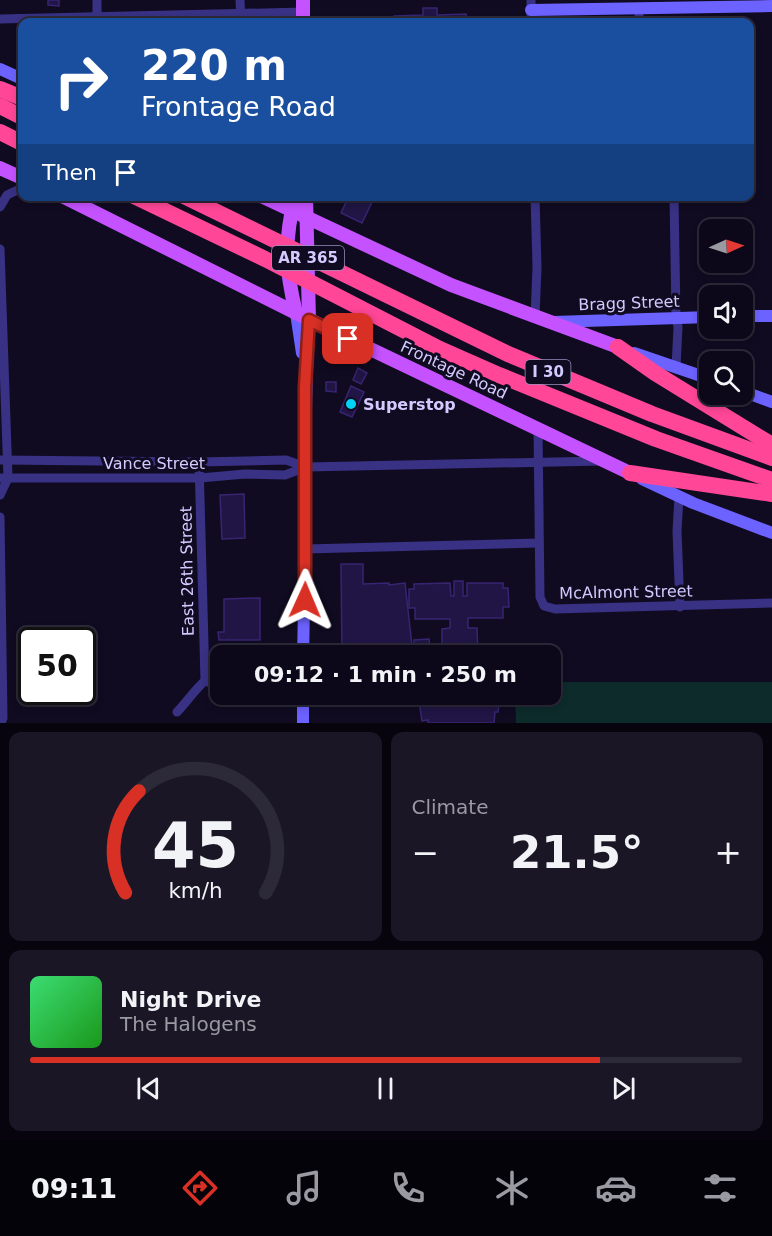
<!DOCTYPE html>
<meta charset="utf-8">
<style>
body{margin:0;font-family:"DejaVu Sans",sans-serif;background:#1a1626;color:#f1f3f6;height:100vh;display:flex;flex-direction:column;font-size:22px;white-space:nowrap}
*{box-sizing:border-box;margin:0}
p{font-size:20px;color:#9a9aa2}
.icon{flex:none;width:33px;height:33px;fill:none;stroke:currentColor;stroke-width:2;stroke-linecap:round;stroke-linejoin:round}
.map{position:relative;height:723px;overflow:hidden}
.panel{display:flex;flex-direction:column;gap:9px;padding:9px;background:#07040e;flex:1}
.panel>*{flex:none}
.top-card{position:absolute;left:18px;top:18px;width:736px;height:183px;border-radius:12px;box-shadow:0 3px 9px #0003,0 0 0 2px #2c2938;background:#1a4fa0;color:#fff;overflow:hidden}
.needle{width:39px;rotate:87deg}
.tools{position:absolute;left:699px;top:219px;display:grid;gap:12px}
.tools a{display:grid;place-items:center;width:54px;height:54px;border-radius:12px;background:#0c0819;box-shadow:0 3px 9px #0003,0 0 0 2px #2c2938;font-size:30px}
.speed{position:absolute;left:18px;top:627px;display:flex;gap:12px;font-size:30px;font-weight:700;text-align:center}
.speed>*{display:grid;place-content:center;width:78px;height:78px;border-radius:50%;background:#0c0819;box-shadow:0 3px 9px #0003,0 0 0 2px #2c2938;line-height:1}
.speed .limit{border:3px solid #111;border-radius:9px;background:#fff;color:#111}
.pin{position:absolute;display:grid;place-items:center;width:51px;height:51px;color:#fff;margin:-26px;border-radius:12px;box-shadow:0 3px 9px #0006}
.me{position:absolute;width:66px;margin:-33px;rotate:1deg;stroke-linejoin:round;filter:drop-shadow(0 0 4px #0008)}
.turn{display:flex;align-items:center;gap:21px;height:126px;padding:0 24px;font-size:27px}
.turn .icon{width:78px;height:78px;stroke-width:2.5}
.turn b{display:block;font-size:42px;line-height:51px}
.then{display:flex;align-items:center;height:57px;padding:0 24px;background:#0003;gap:12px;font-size:22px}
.big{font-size:45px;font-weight:700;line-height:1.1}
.panel .card{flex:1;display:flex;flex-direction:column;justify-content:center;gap:9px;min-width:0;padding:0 21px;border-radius:12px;background:#1a1626}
.panel .dial{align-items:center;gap:0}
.dial svg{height:156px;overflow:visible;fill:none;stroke:#2c2938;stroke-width:7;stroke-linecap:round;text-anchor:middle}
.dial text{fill:#f1f3f6;stroke:none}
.song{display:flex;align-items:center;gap:18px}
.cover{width:72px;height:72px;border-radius:9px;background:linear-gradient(135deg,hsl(140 70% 55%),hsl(120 70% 35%))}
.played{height:6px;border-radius:3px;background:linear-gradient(90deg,#d93025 80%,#2c2938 80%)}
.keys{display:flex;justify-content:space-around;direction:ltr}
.heat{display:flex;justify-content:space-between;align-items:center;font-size:33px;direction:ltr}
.panel .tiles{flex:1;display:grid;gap:9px;grid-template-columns:1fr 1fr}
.card:last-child{grid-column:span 2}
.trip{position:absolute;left:210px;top:645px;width:351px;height:60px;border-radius:12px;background:#0c0819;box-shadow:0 3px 9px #0003,0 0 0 2px #2c2938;font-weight:700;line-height:60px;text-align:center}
.tabs{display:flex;height:96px;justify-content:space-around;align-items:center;background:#05030a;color:#9a9aa2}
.tabs .icon{width:42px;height:42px}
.tabs .active{color:#d93025}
.tabs b{font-size:27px;color:#f1f3f6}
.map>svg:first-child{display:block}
</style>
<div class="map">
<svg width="772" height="723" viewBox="0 0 772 723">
<rect width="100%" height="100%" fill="#100b21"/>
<polygon fill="#0d2b2b" points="551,682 772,682 772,723 516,723 515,695 550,694"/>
<g fill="#201544" stroke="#372572" stroke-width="1.5">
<polygon points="48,0 59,0 59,6 48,5"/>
<polygon points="423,8 437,8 437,15 466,14 467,22 394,22 394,16 423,15"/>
<polygon points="349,196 361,196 372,202 362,223 341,213"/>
<polygon points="358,368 367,373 361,384 353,380"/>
<polygon points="326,382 336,382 336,392 326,391"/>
<polygon points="351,386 364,392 352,417 340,412"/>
<polygon points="244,494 245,538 222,539 220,495"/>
<polygon points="341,564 363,564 363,584 389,583 389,585 405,583 412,646 382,650 360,649 360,656 342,656"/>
<polygon points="454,581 463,581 463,596 467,596 467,583 503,583 503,588 508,588 509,607 503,607 503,618 468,618 468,628 477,628 478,656 442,656 442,629 450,628 450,619 415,619 415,608 409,608 409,589 414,589 414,584 450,583 451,596 454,596"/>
<polygon points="260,598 260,640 219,640 218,632 224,632 224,599"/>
<polygon points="429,639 431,656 415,656 414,640"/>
<polygon points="500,694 498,712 495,712 494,723 428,723 428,720 422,721 418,695"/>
</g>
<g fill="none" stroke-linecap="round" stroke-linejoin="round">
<g stroke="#383184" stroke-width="9">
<polyline points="97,0 97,22"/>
<polyline points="240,0 241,22"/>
<polyline points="531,0 531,22"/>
<polyline points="639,9 639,22"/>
<polyline points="0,19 303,12"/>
<polyline points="535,196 537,267 535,317"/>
<polyline points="674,196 676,317 678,327 676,367"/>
<polyline points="0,207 7,195 22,188"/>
<polyline points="0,249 8,478 0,495"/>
<polyline points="538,428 540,597 544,606 555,609 772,603"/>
<polyline points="0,460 199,462 286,460 306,467 602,461"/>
<polyline points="199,462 205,680"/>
<polyline points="0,478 200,478 245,474 285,475 306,467"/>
<polyline points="679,497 677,531 680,607"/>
<polyline points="0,517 3,718 1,723"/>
<polyline points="305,549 539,543"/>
<polyline points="205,680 220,689"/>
<path d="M177 712C189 700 205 674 220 673"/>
</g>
<g stroke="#6c62ff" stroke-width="12">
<polyline points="531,10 772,6"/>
<polyline points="0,69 22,79"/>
<polyline points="296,313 302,353"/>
<polyline points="742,316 772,316"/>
<polyline points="553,322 710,317"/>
<polyline points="634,353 710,379"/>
<polyline points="742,391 772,402"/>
<polyline points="642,479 693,503 772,533"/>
<path d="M303 656C306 544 303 432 309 320"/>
<polyline points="303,694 303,723"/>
</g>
<g stroke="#c552ff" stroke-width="14">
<polyline points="303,0 303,22"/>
<polyline points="0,168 22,178"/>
<polyline points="62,196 318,324 630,473"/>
<polyline points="261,196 451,285 618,347"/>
<path d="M295 196C284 242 285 268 296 313"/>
<polyline points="306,196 309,320"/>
</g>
<g stroke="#ff4697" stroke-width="16">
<polyline points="0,89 22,98"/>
<polyline points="0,106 22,117"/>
<polyline points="0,132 22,143"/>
<polyline points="134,196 265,259 440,349 499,375 656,439 772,480"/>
<polyline points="184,196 508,354 652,414 772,458"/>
<polyline points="618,347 655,373 772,445"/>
<polyline points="630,473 772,494"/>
</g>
</g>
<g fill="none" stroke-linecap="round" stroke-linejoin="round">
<g stroke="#8d1f18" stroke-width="15">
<polyline id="route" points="305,600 305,387 309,320 348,339"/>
</g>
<use href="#route" stroke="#d93025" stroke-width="10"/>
</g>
<circle fill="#00d4f6" stroke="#100b21" stroke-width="2" cx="351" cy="404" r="6"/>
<g text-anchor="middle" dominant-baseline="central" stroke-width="6" stroke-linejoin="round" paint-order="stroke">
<g fill="#100b21" stroke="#9891bc" stroke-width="1.5">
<rect x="272" y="246" width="72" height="24" rx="4.5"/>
<rect x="525.5" y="360" width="45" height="24" rx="4.5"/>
</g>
<g font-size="15" font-weight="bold" fill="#d3cbff">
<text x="308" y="258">AR 365</text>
<text x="548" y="372">I 30</text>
</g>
<g font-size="16" fill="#d3cbff" stroke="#100b21">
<text transform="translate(629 303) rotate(-2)">Bragg Street</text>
<text transform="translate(454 370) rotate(25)">Frontage Road</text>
<text x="154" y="463">Vance Street</text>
<text transform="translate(187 571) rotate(-91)">East 26th Street</text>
<text transform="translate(626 592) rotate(-1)">McAlmont Street</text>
</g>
<g font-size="16" font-weight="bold" fill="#d3cbff" stroke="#100b21" text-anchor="start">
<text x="363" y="404">Superstop</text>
</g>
</g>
</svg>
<div class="tools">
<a><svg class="needle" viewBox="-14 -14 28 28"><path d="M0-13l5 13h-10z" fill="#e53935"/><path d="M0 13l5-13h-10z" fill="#9a9aa2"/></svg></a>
<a><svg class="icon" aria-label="sound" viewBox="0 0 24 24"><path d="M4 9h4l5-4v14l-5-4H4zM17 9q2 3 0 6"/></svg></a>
<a><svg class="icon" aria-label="search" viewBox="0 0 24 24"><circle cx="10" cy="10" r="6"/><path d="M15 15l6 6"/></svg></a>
</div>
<div class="speed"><div class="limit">50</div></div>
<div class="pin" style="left:348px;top:339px;background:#d93025"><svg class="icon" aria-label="arrive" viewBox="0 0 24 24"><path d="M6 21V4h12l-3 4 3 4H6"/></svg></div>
<svg class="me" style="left:305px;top:600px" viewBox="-20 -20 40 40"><path d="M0-17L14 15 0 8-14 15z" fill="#d93025" stroke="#fff" stroke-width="4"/></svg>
<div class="trip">09:12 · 1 min · 250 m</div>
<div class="top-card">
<div class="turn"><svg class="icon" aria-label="right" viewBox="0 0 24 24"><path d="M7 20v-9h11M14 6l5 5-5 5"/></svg><div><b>220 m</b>Frontage Road</div></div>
<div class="then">Then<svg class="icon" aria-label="arrive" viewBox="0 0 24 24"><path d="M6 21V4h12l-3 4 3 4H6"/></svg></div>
</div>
</div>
<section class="panel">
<div class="tiles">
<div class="card dial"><svg viewBox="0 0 100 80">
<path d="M14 69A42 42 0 1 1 86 69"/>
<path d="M14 69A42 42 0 0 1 21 17" stroke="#d93025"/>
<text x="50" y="56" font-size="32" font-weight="700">45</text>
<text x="50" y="72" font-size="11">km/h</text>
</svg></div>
<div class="card"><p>Climate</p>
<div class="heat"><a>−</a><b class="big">21.5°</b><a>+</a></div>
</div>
<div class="card">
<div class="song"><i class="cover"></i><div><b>Night Drive</b><p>The Halogens</p></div></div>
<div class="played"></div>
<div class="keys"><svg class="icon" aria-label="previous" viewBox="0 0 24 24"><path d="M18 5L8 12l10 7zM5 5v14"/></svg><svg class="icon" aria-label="pause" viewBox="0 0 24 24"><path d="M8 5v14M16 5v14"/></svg><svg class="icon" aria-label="next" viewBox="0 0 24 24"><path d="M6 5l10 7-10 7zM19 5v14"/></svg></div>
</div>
</div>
</section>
<nav class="tabs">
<b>09:11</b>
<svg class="icon active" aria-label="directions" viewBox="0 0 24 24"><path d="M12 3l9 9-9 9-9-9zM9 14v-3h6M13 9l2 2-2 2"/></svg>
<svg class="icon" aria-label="music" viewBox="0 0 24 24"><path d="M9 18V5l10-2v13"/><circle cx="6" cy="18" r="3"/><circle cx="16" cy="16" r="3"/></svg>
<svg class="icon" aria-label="phone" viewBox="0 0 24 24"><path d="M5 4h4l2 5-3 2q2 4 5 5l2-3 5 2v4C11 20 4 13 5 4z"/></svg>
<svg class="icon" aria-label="climate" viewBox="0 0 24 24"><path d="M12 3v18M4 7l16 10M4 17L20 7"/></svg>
<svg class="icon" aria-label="car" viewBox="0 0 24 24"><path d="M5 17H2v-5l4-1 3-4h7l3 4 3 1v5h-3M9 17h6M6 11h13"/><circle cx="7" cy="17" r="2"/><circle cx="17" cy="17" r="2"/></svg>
<svg class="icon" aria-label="filters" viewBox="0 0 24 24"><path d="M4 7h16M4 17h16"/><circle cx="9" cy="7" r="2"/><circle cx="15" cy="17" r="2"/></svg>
</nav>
